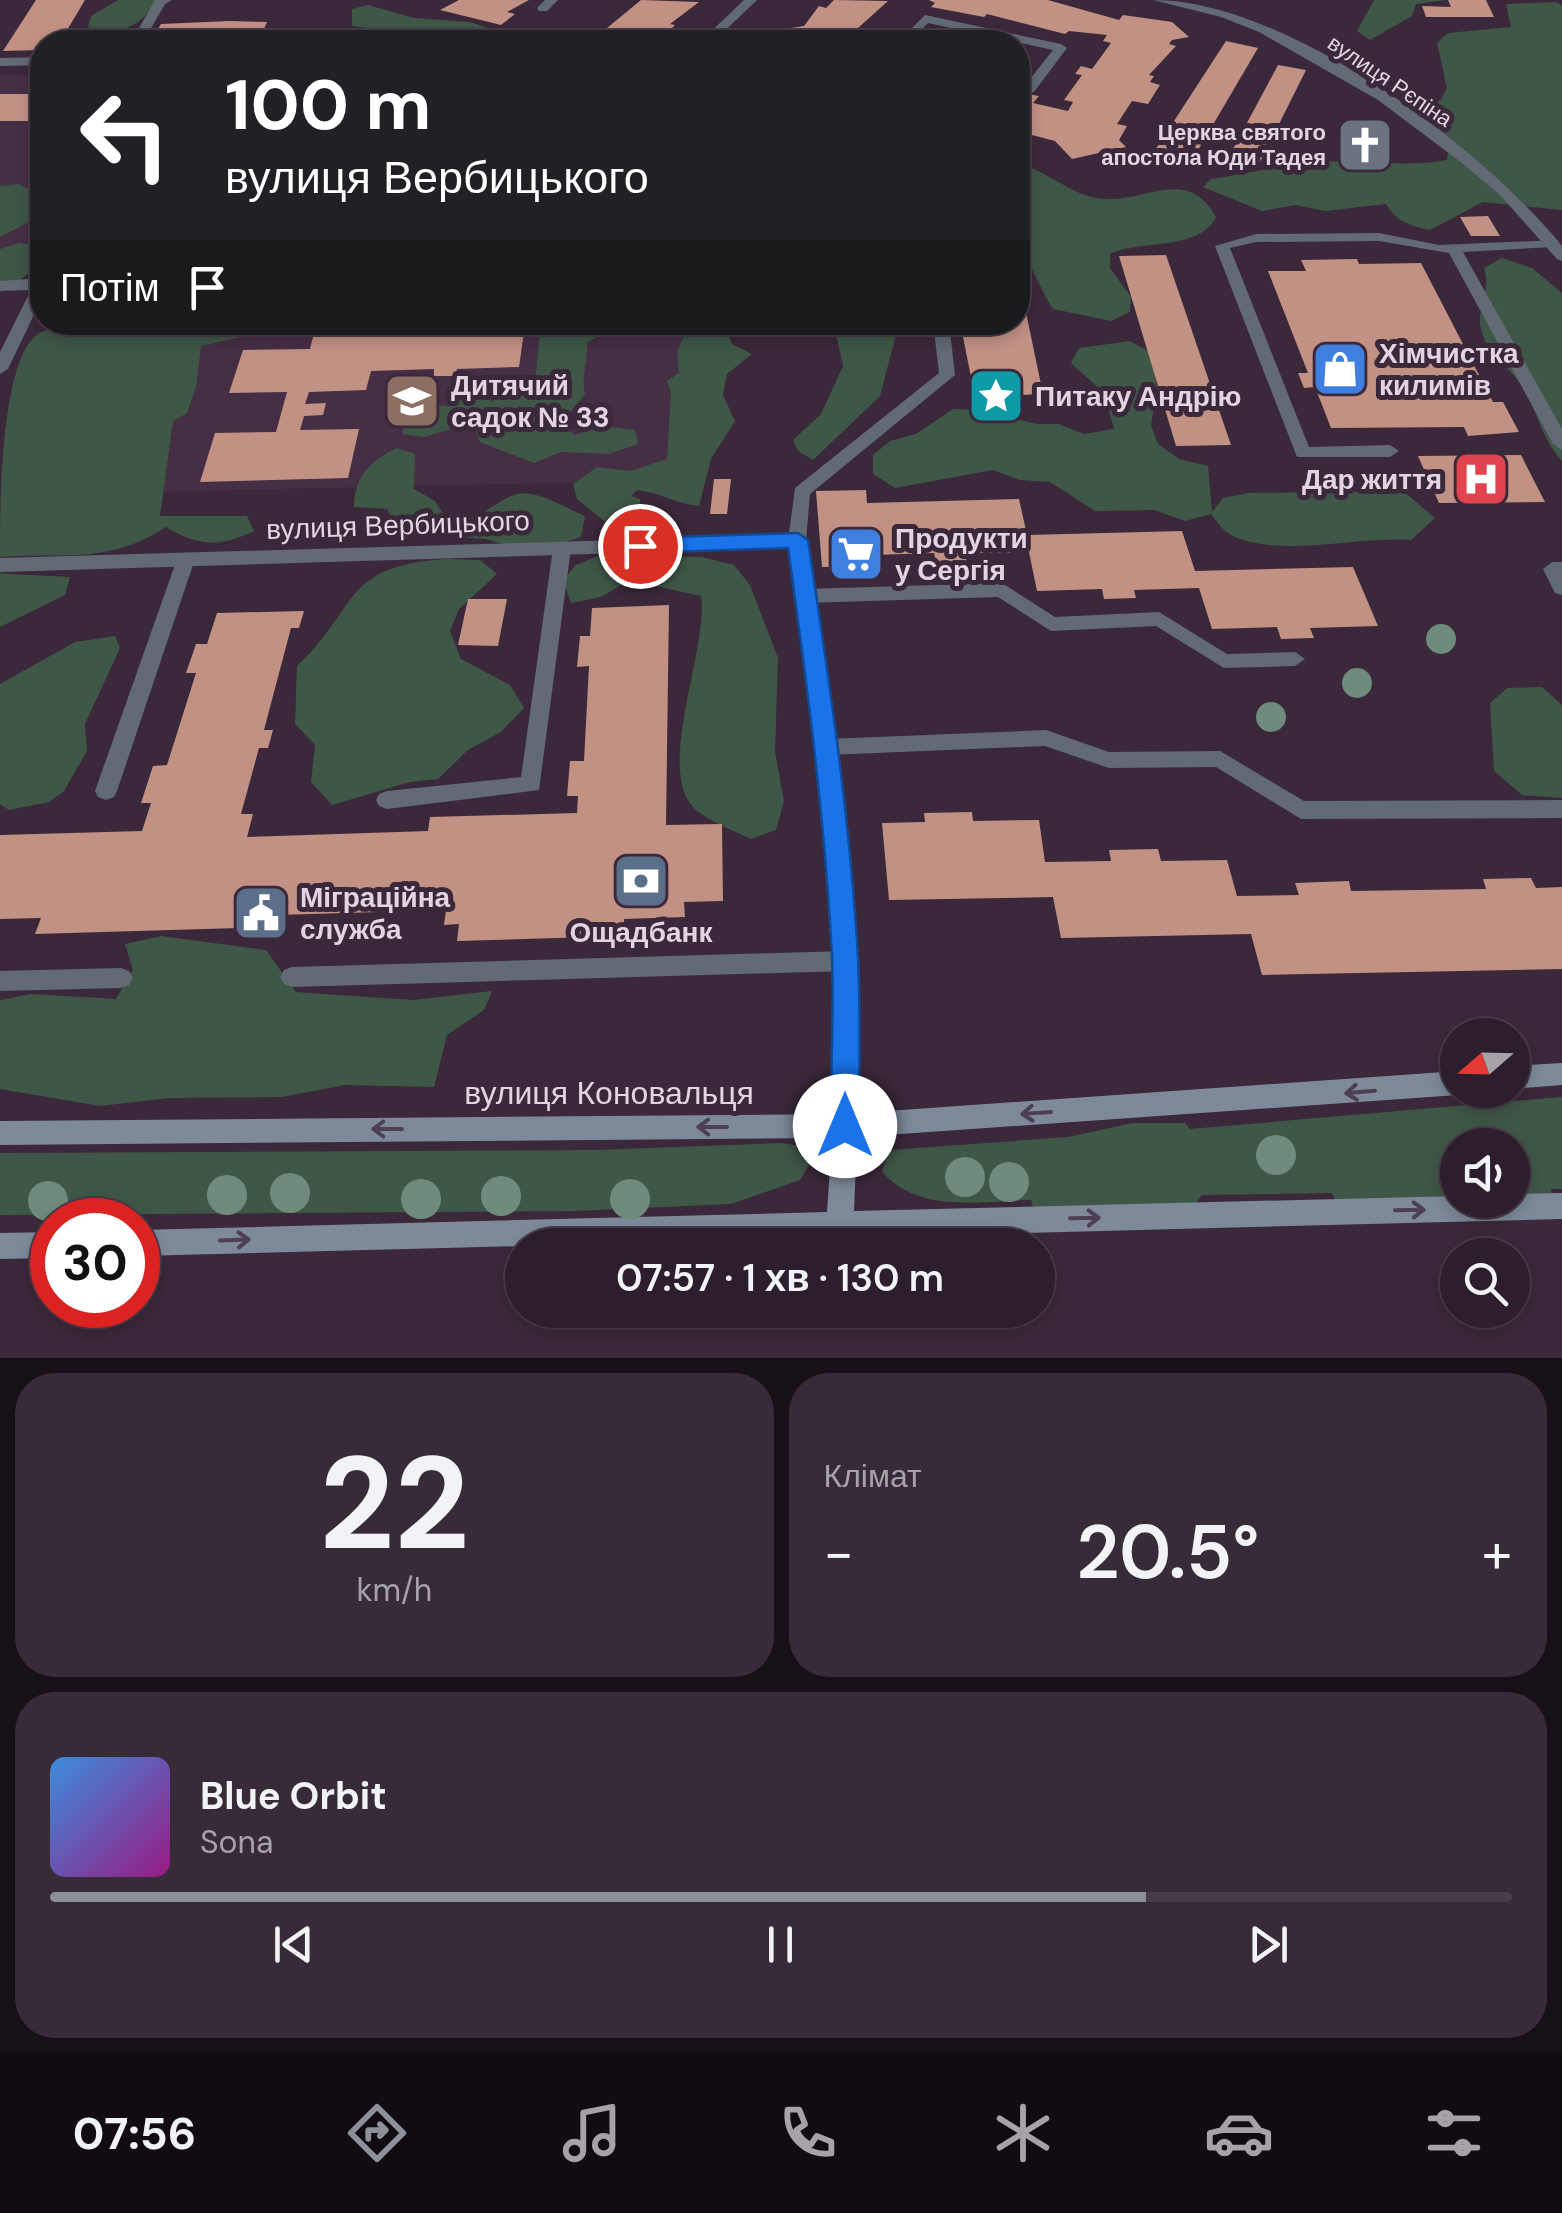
<!DOCTYPE html>
<html lang="uk">
<meta charset="utf-8">
<style>
body{margin:0;font-family:"DM Sans",sans-serif;background:#382b38;color:#f1f3f6;height:100vh;display:flex;flex-direction:column;font-size:38px;white-space:nowrap}
*{box-sizing:border-box;margin:0}
p{font-size:32px;color:#a6a2a9}
.icon{flex:none;width:55px;height:55px;fill:none;stroke:currentColor;stroke-width:2;stroke-linecap:round;stroke-linejoin:round}
.map{position:relative;height:1358px;overflow:hidden}
.sheet{display:flex;flex-direction:column;gap:15px;padding:15px;background:#181018;flex:1}
.sheet>*{flex:none}
.hud{position:absolute;left:30px;top:30px;width:1000px;height:305px;border-radius:40px;box-shadow:0 5px 15px #0003,0 0 0 2px #483c48;background:#202124;color:#fff;overflow:hidden}
.needle{width:65px;rotate:250deg}
.buttons{position:absolute;left:1440px;top:1018px;display:grid;gap:20px}
.buttons a{display:grid;place-items:center;width:90px;height:90px;border-radius:50%;background:#2c1e2c;box-shadow:0 5px 15px #0003,0 0 0 2px #483c48;font-size:50px}
.speed{position:absolute;left:30px;top:1198px;display:flex;gap:20px;font-size:50px;font-weight:700;text-align:center}
.speed>*{display:grid;place-content:center;width:130px;height:130px;border-radius:50%;background:#2c1e2c;box-shadow:0 5px 15px #0003,0 0 0 2px #483c48;line-height:1}
.speed .limit{border:15px solid #d22;background:#fff;color:#111}
.pin{position:absolute;display:grid;place-items:center;width:85px;height:85px;color:#fff;margin:-42px;border:5px solid #fff;border-radius:50%;box-shadow:0 2px 10px #0007}
.me{position:absolute;width:110px;margin:-55px;rotate:0deg;stroke-linejoin:round;filter:drop-shadow(0 0 8px #0008)}
.turn{display:flex;align-items:center;gap:35px;height:210px;padding:0 30px;font-size:45px}
.turn .icon{width:130px;height:130px;stroke-width:2.5}
.turn b{display:block;font-size:70px;line-height:85px}
.then{display:flex;align-items:center;height:95px;padding:0 30px;background:#0003;gap:20px;font-size:38px}
.big{font-size:75px;font-weight:600;line-height:1.1}
.sheet .tile{flex:1;display:flex;flex-direction:column;justify-content:center;gap:15px;min-width:0;padding:0 35px;border-radius:40px;background:#382b38}
.sheet .dial{align-items:center;gap:0}
.dial b{font-size:130px;line-height:1}
.song{display:flex;align-items:center;gap:30px}
.cover{width:120px;height:120px;border-radius:15px;background:linear-gradient(135deg,hsl(210 70% 55%),hsl(310 70% 35%))}
.played{height:10px;border-radius:5px;background:linear-gradient(90deg,#8c9099 75%,#483c48 75%)}
.keys{display:flex;justify-content:space-around;direction:ltr}
.heat{display:flex;justify-content:space-between;align-items:center;font-size:55px;direction:ltr}
.sheet .tiles{flex:1;display:grid;gap:15px;grid-template-columns:1fr 1fr}
.tile:last-child{grid-column:span 2}
.trip{position:absolute;left:505px;top:1228px;width:550px;height:100px;border-radius:50px;background:#2c1e2c;box-shadow:0 5px 15px #0003,0 0 0 2px #483c48;font-weight:600;line-height:100px;text-align:center}
.dock{display:flex;height:160px;justify-content:space-around;align-items:center;background:#120c12;color:#a6a2a9}
.dock .icon{width:70px;height:70px}
.dock .current{color:#8c9099}
.dock b{font-size:45px;color:#f1f3f6}
.map>svg:first-child{display:block}
</style>
<div class="map">
<svg width="1562" height="1358" viewBox="0 0 1562 1358">
<rect width="100%" height="100%" fill="#3b283a"/>
<g fill="#462e45">
<polygon points="42,74 42,225 11,280 0,280 0,75"/>
<polygon points="171,323 685,323 683,480 103,493"/>
</g>
<g fill="#3f5747" fill-rule="evenodd">
<path d="M118 0H156C142 27 123 32 93 33L88 26 91 16Z"/>
<polygon points="1374,0 1446,0 1416,4 1412,16 1370,40 1357,31"/>
<path d="M1556 2 1562 5V210L1483 202 1430 230C1411 226 1396 222 1386 204L1325 211 1296 205 1262 211 1203 187 1211 179C1244 174 1280 165 1313 162 1358 159 1402 168 1447 160L1449 141 1423 118 1426 106 1441 100 1447 88 1437 43 1448 33 1511 27 1506 4Z"/>
<polygon points="368,5 414,18 470,22 531,42 457,41 352,26 352,9"/>
<path d="M1018 164C1046 170 1067 192 1096 198 1140 207 1186 162 1216 217 1198 252 1140 239 1110 254V268L1131 297 1130 312 1111 321 1053 309C1039 288 1033 266 1018 245Z"/>
<polygon points="19,184 42,196 42,215 0,237 0,186"/>
<path d="M19 243 41 246C38 270 21 281 0 292V249Z"/>
<path d="M1502 258 1532 268 1562 293V461C1541 438 1538 412 1522 386 1510 367 1485 353 1481 329 1476 308 1492 290 1484 268Z"/>
<path d="M93 322 261 323 262 332 201 346 196 387 187 413 173 421 160 516H247L254 531C219 548 198 546 166 527 108 565 64 552 0 557 0 506 0 358 39 333 54 326 76 325 93 322Z"/>
<path d="M534 323H602V333L587 343C588 362 581 375 585 394L567 416V429L575 435 604 426 635 430 638 444 609 454 561 452 534 463 480 442 472 423 424 437 403 434 402 413 418 404 450 406 456 399 460 379 468 373 483 379 476 397 492 401 529 385 536 373 540 333Z"/>
<path d="M690 323H744L729 337 732 344 752 354 727 374 723 395 735 421 711 459 699 506C676 504 660 492 637 490L631 496 640 499V528L620 534 577 499 573 484 597 467 630 471 667 459 671 393 667 381 679 373 677 351Z"/>
<polygon points="839,323 895,323 898,327 880,396 813,460 798,451 793,440 821,414 843,366 837,338"/>
<path d="M1130 341 1152 353 1157 389 1151 425 1158 444 1179 459 1208 466 1212 512 1223 498 1249 493 1403 491 1435 518 1411 540C1358 536 1280 558 1233 536 1224 532 1217 522 1211 514L1185 521 1154 510 1095 511 1050 482 1020 480 993 470 895 488 873 474V455L890 441 916 434 953 409 981 410 1037 424H1059L1084 434 1114 429 1104 393 1071 363 1079 348Z"/>
<path d="M397 448 415 454 414 489 435 501 447 520C484 527 500 488 531 494 549 497 568 509 585 516L581 537 533 552 485 539 406 534 398 530 387 509 354 507C354 478 370 460 397 448Z"/>
<path d="M601 555 702 557 734 565 750 585 778 658 775 752 784 801 776 830 751 839C732 830 710 822 695 809 654 771 709 649 701 596L646 584 621 585 601 597 571 603 563 580 576 565Z"/>
<path d="M446 559 480 560 497 574 459 609 450 631 461 659 510 685 524 708 501 732 468 750 438 779 410 782 332 805 311 782 315 745 295 724 297 666C360 607 341 566 446 559Z"/>
<polygon points="0,573 9,574 70,577 65,595 0,627"/>
<polygon points="115,636 120,648 85,724 87,751 64,791 49,802 9,810 0,804 0,684 75,642"/>
<polygon points="1542,687 1562,705 1562,798 1522,795 1494,771 1490,703 1507,688"/>
<polygon points="161,936 266,950 296,992 414,1000 492,991 484,1010 447,1035 434,1087 345,1085 282,1097 169,1098 100,1106 0,1089 0,1000 31,994 116,999 133,970 125,944"/>
<path d="M1562 1097V1189H1551L1552 1204H1337L1332 1193 1202 1195 1192 1208 1033 1207 1031 1200C979 1201 920 1214 882 1172L889 1150 1068 1137 1133 1123H1185L1190 1129ZM1458 1145H1512V1200H1458Z"/>
<polygon points="781,1143 802,1146 812,1160 800,1180 731,1204 574,1211 0,1215 0,1153 595,1150"/>
</g>
<g fill="#c19184">
<polygon points="36,0 85,0 60,42 42,42 42,50 3,51"/>
<polygon points="459,0 529,0 507,12 515,14 501,25 440,10"/>
<polygon points="641,0 699,2 670,24 675,25 663,37 655,35 647,42 590,42"/>
<polygon points="834,0 888,1 858,28 885,35 871,42 796,42 785,29 804,26 819,6 826,8"/>
<polygon points="929,0 1048,0 1119,20 1123,15 1172,22 1189,37 1172,40 1169,44 1176,46 1149,75 1154,76 1150,82 1160,85 1148,104 1132,101 1117,124 1127,126 1119,140 1126,147 1072,159 1055,141 1028,134 1032,129 1018,126 1018,92 1039,96 1033,103 1068,111 1073,102 1064,100 1082,75 1075,74 1081,66 1092,69 1111,43 1103,41 1107,35 1069,31 1065,34 987,14 984,17 931,7 935,3"/>
<polygon points="1448,0 1486,0 1494,17 1426,17 1422,6 1451,7"/>
<polygon points="229,21 267,22 260,38 366,37 364,42 150,42 161,24"/>
<polygon points="1226,41 1258,48 1187,169 1148,161"/>
<polygon points="1278,65 1306,70 1256,170 1226,162"/>
<polygon points="0,94 42,94 42,97 28,121 0,121"/>
<polygon points="1488,216 1500,236 1471,236 1460,217"/>
<polygon points="1166,255 1231,445 1176,446 1119,256"/>
<polygon points="1357,259 1359,264 1421,263 1493,402 1503,402 1519,432 1468,436 1464,427 1331,428 1315,387 1304,388 1298,373 1308,373 1268,271 1306,271 1301,260"/>
<polygon points="1019,279 1043,394 975,397 960,322 1018,322"/>
<polygon points="361,322 379,322 378,329 448,327 449,322 525,325 519,367 457,369 455,376 434,376 434,369 371,371 366,390 309,392 305,404 326,403 323,415 304,416 300,430 359,429 348,478 200,482 215,433 276,432 287,392 229,393 243,350 310,349 315,329 359,328"/>
<polygon points="1521,455 1545,502 1439,503 1418,456"/>
<polygon points="714,479 731,479 727,514 710,514"/>
<polygon points="866,490 867,503 1019,499 1027,535 1182,531 1195,571 1353,567 1378,626 1310,628 1314,638 1281,639 1277,627 1212,629 1199,588 1134,590 1136,598 1104,599 1102,589 1037,591 1029,552 965,553 967,563 936,563 934,553 873,555 874,566 822,567 816,491"/>
<polygon points="468,599 507,599 498,646 458,645"/>
<polygon points="669,605 666,825 722,824 723,901 684,902 685,917 624,919 624,936 457,941 459,924 444,925 446,910 277,915 274,927 35,934 41,918 0,919 0,835 142,831 151,803 141,803 153,766 167,765 196,673 186,673 196,644 207,644 217,613 304,611 299,628 291,628 264,730 273,730 268,748 259,748 241,814 253,814 247,837 428,831 430,817 577,813 578,796 567,796 570,761 584,761 589,666 577,667 580,636 590,636 592,608"/>
<polygon points="972,812 973,821 1039,820 1045,862 1111,861 1109,850 1158,849 1161,861 1227,860 1237,896 1299,895 1295,883 1349,881 1351,891 1486,889 1483,879 1531,878 1536,888 1562,887 1562,969 1262,975 1251,934 1061,938 1053,897 889,900 882,823 925,822 924,813"/>
</g>
<g fill="none" stroke-linecap="round" stroke-linejoin="round">
<g fill="#626a74" fill-rule="evenodd">
<polygon points="155,0 172,0 165,4 143,42 131,42"/>
<polygon points="545,0 558,0 547,11 539,11 537,8"/>
<polygon points="744,0 757,0 713,42 700,42"/>
<polygon points="925,15 1061,44 1067,48 1034,92 1029,93 1022,89 1053,50 928,23 910,42 898,42"/>
<polygon points="42,57 42,65 0,66 0,58"/>
<polygon points="1379,233 1439,245 1558,240 1558,246 1553,247 1463,252 1562,429 1562,450 1553,444 1449,253 1379,241 1256,242 1230,248 1309,447 1390,445 1399,451 1390,457 1297,457 1215,246 1256,234"/>
<polygon points="42,278 42,298 8,369 0,374 0,352 31,290 0,291 0,281"/>
<polygon points="933,322 949,322 955,375 810,494 806,541 803,546 791,546 788,541 795,488 939,373"/>
<polygon points="562,542 571,548 539,790 387,809 379,806 376,800 379,794 387,791 521,777 553,548"/>
<polygon points="186,552 195,559 117,791 114,797 106,800 98,797 95,791 177,559"/>
<polygon points="1552,562 1562,562 1562,595 1555,593 1543,569"/>
<polygon points="1002,583 1055,617 1159,612 1227,654 1295,652 1305,659 1295,666 1224,668 1156,626 1051,631 998,597 805,603 795,596 805,589"/>
<polygon points="1046,730 1109,752 1220,751 1304,801 1562,800 1562,818 1301,819 1216,767 1109,768 1045,746 828,755 821,753 818,747 821,741 828,739"/>
<polygon points="845,951 853,954 857,961 853,968 845,971 292,987 284,984 280,977 284,970 292,967"/>
<polygon points="121,968 129,971 133,978 129,985 121,988 0,991 0,971"/>
</g>
<g fill="#626a74" fill-rule="evenodd">
<path d="M1153 0C1286 0 1481 146 1562 246V261L1557 259 1500 195 1462 163 1378 100 1259 32 1221 17Z"/>
<path d="M797 535 806 541C828 679 849 818 857 958 860 1014 858 1070 858 1126L854 1135 845 1138 836 1135 832 1126C833 1070 836 1014 833 958 827 820 809 684 789 548L0 572V558Z"/>
</g>
<g fill="#7e8a9a" fill-rule="evenodd">
<polygon points="1562,1063 1562,1085 1512,1089 1512,1066"/>
<polygon points="1458,1071 1458,1090 1467,1090 1458,1095 857,1137 854,1211 1458,1196 1458,1200 1512,1200 1512,1194 1562,1193 1562,1219 138,1256 138,1230 827,1212 832,1138 0,1145 0,1121 845,1114"/>
<polygon points="52,1232 52,1258 0,1259 0,1233"/>
</g>
</g>
<g fill="#6e8b7b">
<circle cx="1441" cy="639" r="15"/>
<circle cx="1357" cy="683" r="15"/>
<circle cx="1271" cy="717" r="15"/>
<circle cx="1276" cy="1155" r="20"/>
<circle cx="965" cy="1177" r="20"/>
<circle cx="1009" cy="1182" r="20"/>
<circle cx="290" cy="1193" r="20"/>
<circle cx="227" cy="1195" r="20"/>
<circle cx="501" cy="1196" r="20"/>
<circle cx="421" cy="1199" r="20"/>
<circle cx="630" cy="1199" r="20"/>
<circle cx="48" cy="1201" r="20"/>
</g>
<defs><path id="oneway-shaft" d="M-6 0H5M1.5-3L5.5 0L1.5 3" fill="none" stroke-width="1.6" stroke-linecap="round" stroke-linejoin="round" transform="scale(2.5)"/></defs>
<g stroke="#4c4052">
<use href="#oneway-shaft" transform="translate(1360 1092) rotate(175)"/>
<use href="#oneway-shaft" transform="translate(1036 1113) rotate(176)"/>
<use href="#oneway-shaft" transform="translate(712 1127) rotate(180)"/>
<use href="#oneway-shaft" transform="translate(387 1129) rotate(180)"/>
<use href="#oneway-shaft" transform="translate(1410 1210) rotate(-1)"/>
<use href="#oneway-shaft" transform="translate(1085 1218) rotate(-1)"/>
<use href="#oneway-shaft" transform="translate(235 1240) rotate(-2)"/>
</g>
<path fill="#1a73e8" stroke="#114b97" stroke-width="2.5" d="M798 533 808 540C829 679 850 817 858 957 861 1013 859 1070 859 1126L855 1135 845 1139 835 1135 830 1126C831 1070 834 1013 832 958 825 820 807 684 788 548L640 553 630 546 640 538Z"/>
<defs>
<g id="church-square" transform="scale(2.875)"><rect x="-9" y="-9" width="18" height="18" rx="4" fill="#6b7280" stroke="#3b283a"/><path d="M-1.2-6h2.4v3.5h3.3v2.4h-3.3V6h-2.4V-.1h-3.3v-2.4h3.3Z" fill="#fff"/></g>
<g id="shop-square" transform="scale(2.875)"><rect x="-9" y="-9" width="18" height="18" rx="4" fill="#3f7fe0" stroke="#3b283a"/><path d="M-5-2.5h2.3a2.7 3.5 0 0 1 5.4 0H5L5.5 6h-11ZM-1.5-2.5h3a1.5 2.3 0 0 0-3 0Z" fill="#fff"/></g>
<g id="sight-square" transform="scale(2.875)"><rect x="-9" y="-9" width="18" height="18" rx="4" fill="#0f9aa8" stroke="#3b283a"/><path d="M0-6L1.8-2.2L6-1.7L2.9 1.2L3.7 5.4L0 3.3L-3.7 5.4L-2.9 1.2L-6-1.7L-1.8-2.2Z" fill="#fff"/></g>
<g id="school-square" transform="scale(2.875)"><rect x="-9" y="-9" width="18" height="18" rx="4" fill="#8d6e63" stroke="#3b283a"/><path d="M0-5L7-2L0 1L-7-2ZM-4 1L0 2.5L4 1V4Q0 6-4 4Z" fill="#fff"/></g>
<g id="hospital-square" transform="scale(2.875)"><rect x="-9" y="-9" width="18" height="18" rx="4" fill="#e0444e" stroke="#3b283a"/><path d="M-5-5h3v3.5h4V-5h3V5h-3V1.5h-4V5h-3Z" fill="#fff"/></g>
<g id="supermarket-square" transform="scale(2.875)"><rect x="-9" y="-9" width="18" height="18" rx="4" fill="#3f7fe0" stroke="#3b283a"/><path d="M-6-5.5h2.5l.6 2H6L4.5 2H-2.5L-4.4-4H-6ZM-1.5 3.2a1.3 1.3 0 1 0 .1 0ZM3 3.2a1.3 1.3 0 1 0 .1 0Z" fill="#fff"/></g>
<g id="bank-square" transform="scale(2.875)"><rect x="-9" y="-9" width="18" height="18" rx="4" fill="#5c6f8a" stroke="#3b283a"/><path d="M-6-4H6V4H-6ZM0-2.3a2.3 2.3 0 1 0 0 4.6a2.3 2.3 0 1 0 0-4.6Z" fill="#fff"/></g>
<g id="civic-square" transform="scale(2.875)"><rect x="-9" y="-9" width="18" height="18" rx="4" fill="#5c6f8a" stroke="#3b283a"/><path d="M-.6-6.5H3V-4.5H.6V-3L4-1V1h2V6H-6V1h2V-1L-.6-3ZM-1.2 2.5V6h2.4V2.5Z" fill="#fff"/></g>
</defs>
<g fill-rule="evenodd">
<use href="#church-square" x="1365" y="145"/>
<use href="#shop-square" x="1340" y="369"/>
<use href="#sight-square" x="996" y="396"/>
<use href="#school-square" x="412" y="401"/>
<use href="#hospital-square" x="1481" y="479"/>
<use href="#supermarket-square" x="856" y="554"/>
<use href="#bank-square" x="641" y="881"/>
<use href="#civic-square" x="261" y="913"/>
</g>
<g text-anchor="middle" dominant-baseline="central" stroke-width="10" stroke-linejoin="round" paint-order="stroke">
<g font-size="22" fill="#e2d5e1" stroke="#3b283a">
<text transform="translate(1390 81) rotate(34)">вулиця Рєпіна</text>
</g>
<g font-size="22" font-weight="bold" fill="#e2d5e1" stroke="#3b283a" text-anchor="end">
<text x="1326" y="132">Церква святого<tspan x="1326" dy="25">апостола Юди Тадея</tspan></text>
</g>
<g font-size="28" font-weight="bold" fill="#e2d5e1" stroke="#3b283a" text-anchor="start">
<text x="1379" y="353">Хімчистка<tspan x="1379" dy="32">килимів</tspan></text>
<text x="451" y="385">Дитячий<tspan x="451" dy="32">садок № 33</tspan></text>
<text x="1035" y="396">Питаку Андрію</text>
<text x="1442" y="479" text-anchor="end">Дар життя</text>
<text x="895" y="538">Продукти<tspan x="895" dy="32">у Сергія</tspan></text>
<text x="300" y="897">Міграційна<tspan x="300" dy="32">служба</tspan></text>
<text x="641" y="932" text-anchor="middle">Ощадбанк</text>
</g>
<g font-size="28" fill="#e2d5e1" stroke="#3b283a">
<text transform="translate(398 525) rotate(-2)">вулиця Вербицького</text>
</g>
<g font-size="32" fill="#e2d5e1" stroke="#3b283a">
<text x="609" y="1093">вулиця Коновальця</text>
</g>
</g>
</svg>
<div class="buttons">
<a><svg class="needle" viewBox="-14 -14 28 28"><path d="M0-13l5 13h-10z" fill="#e53935"/><path d="M0 13l5-13h-10z" fill="#a6a2a9"/></svg></a>
<a><svg class="icon" aria-label="sound" viewBox="0 0 24 24"><path d="M4 9h4l5-4v14l-5-4H4zM17 9q2 3 0 6"/></svg></a>
<a><svg class="icon" aria-label="search" viewBox="0 0 24 24"><circle cx="10" cy="10" r="6"/><path d="M15 15l6 6"/></svg></a>
</div>
<div class="speed"><div class="limit">30</div></div>
<div class="pin" style="left:640px;top:546px;background:#d93025"><svg class="icon" aria-label="arrive" viewBox="0 0 24 24"><path d="M6 21V4h12l-3 4 3 4H6"/></svg></div>
<svg class="me" style="left:845px;top:1126px" viewBox="-20 -20 40 40"><circle r="19" fill="#fff"/><path d="M0-13L10 11 0 6-10 11z" fill="#1a73e8"/></svg>
<div class="trip">07:57 · 1 хв · 130 m</div>
<div class="hud">
<div class="turn"><svg class="icon" aria-label="left" viewBox="0 0 24 24"><path d="M17 20v-9H6M10 6l-5 5 5 5"/></svg><div><b>100 m</b>вулиця Вербицького</div></div>
<div class="then">Потім<svg class="icon" aria-label="arrive" viewBox="0 0 24 24"><path d="M6 21V4h12l-3 4 3 4H6"/></svg></div>
</div>
</div>
<section class="sheet">
<div class="tiles">
<div class="tile dial"><b>22</b><p>km/h</p></div>
<div class="tile"><p>Клімат</p>
<div class="heat"><a>−</a><b class="big">20.5°</b><a>+</a></div>
</div>
<div class="tile">
<div class="song"><i class="cover"></i><div><b>Blue Orbit</b><p>Sona</p></div></div>
<div class="played"></div>
<div class="keys"><svg class="icon" aria-label="previous" viewBox="0 0 24 24"><path d="M18 5L8 12l10 7zM5 5v14"/></svg><svg class="icon" aria-label="pause" viewBox="0 0 24 24"><path d="M8 5v14M16 5v14"/></svg><svg class="icon" aria-label="next" viewBox="0 0 24 24"><path d="M6 5l10 7-10 7zM19 5v14"/></svg></div>
</div>
</div>
</section>
<nav class="dock">
<b>07:56</b>
<svg class="icon current" aria-label="directions" viewBox="0 0 24 24"><path d="M12 3l9 9-9 9-9-9zM9 14v-3h6M13 9l2 2-2 2"/></svg>
<svg class="icon" aria-label="music" viewBox="0 0 24 24"><path d="M9 18V5l10-2v13"/><circle cx="6" cy="18" r="3"/><circle cx="16" cy="16" r="3"/></svg>
<svg class="icon" aria-label="phone" viewBox="0 0 24 24"><path d="M5 4h4l2 5-3 2q2 4 5 5l2-3 5 2v4C11 20 4 13 5 4z"/></svg>
<svg class="icon" aria-label="climate" viewBox="0 0 24 24"><path d="M12 3v18M4 7l16 10M4 17L20 7"/></svg>
<svg class="icon" aria-label="car" viewBox="0 0 24 24"><path d="M5 17H2v-5l4-1 3-4h7l3 4 3 1v5h-3M9 17h6M6 11h13"/><circle cx="7" cy="17" r="2"/><circle cx="17" cy="17" r="2"/></svg>
<svg class="icon" aria-label="filters" viewBox="0 0 24 24"><path d="M4 7h16M4 17h16"/><circle cx="9" cy="7" r="2"/><circle cx="15" cy="17" r="2"/></svg>
</nav>
